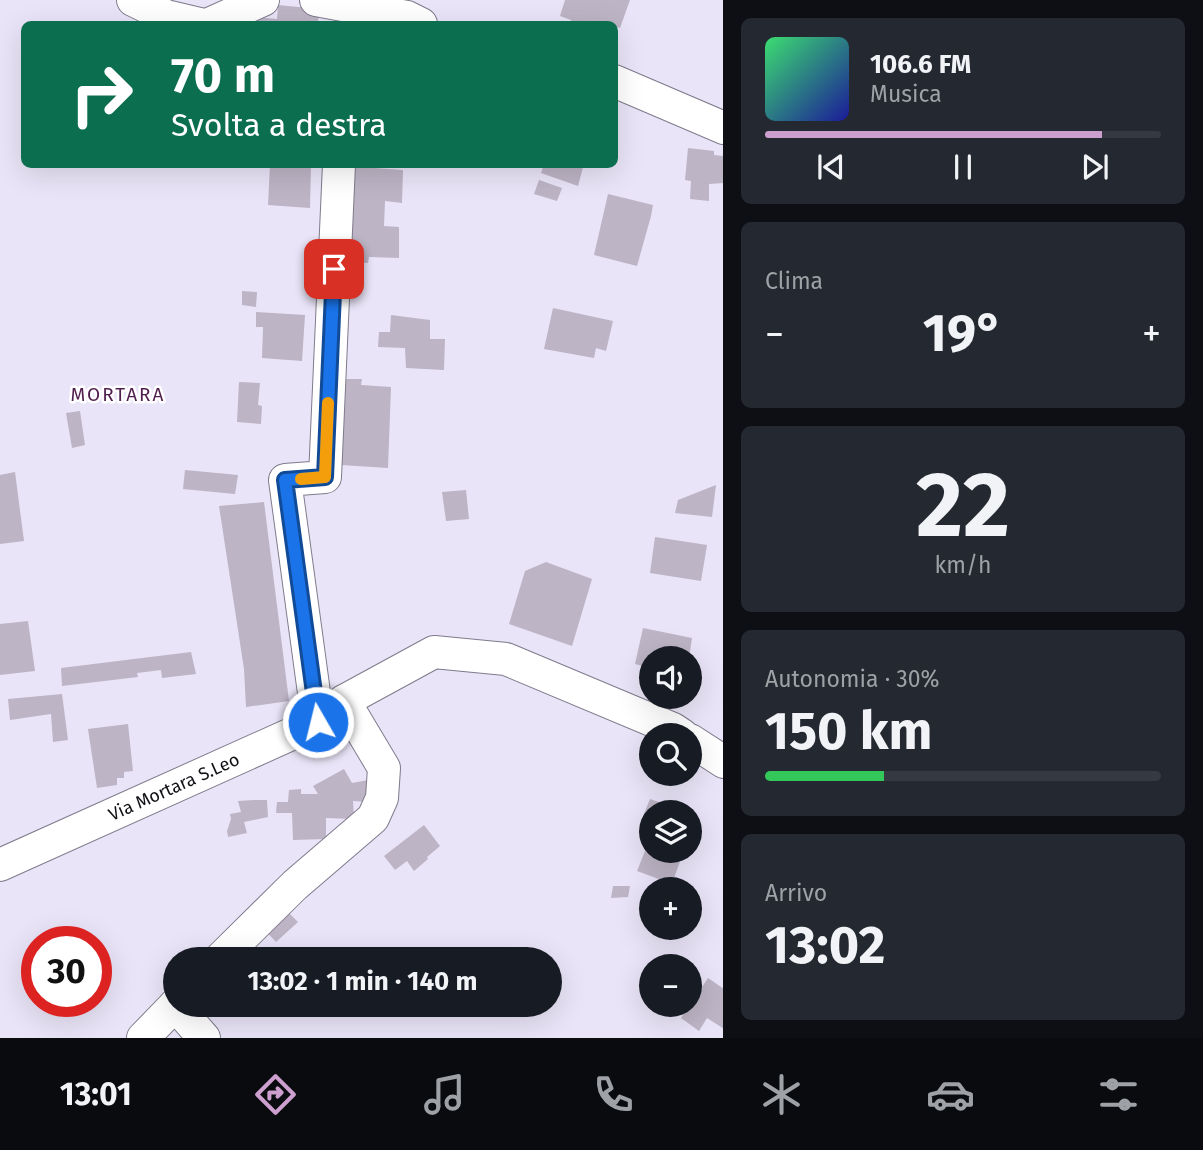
<!DOCTYPE html>
<html lang="it">
<meta charset="utf-8">
<style>
body{margin:0;font-family:"Fira Sans",sans-serif;background:#242831;color:#f1f3f6;height:100vh;display:flex;flex-direction:column;font-size:26px;white-space:nowrap}
*{box-sizing:border-box;margin:0}
p{font-size:23px;color:#9ea1a6}
.icon{flex:none;width:38px;height:38px;fill:none;stroke:currentColor;stroke-width:2;stroke-linecap:round;stroke-linejoin:round}
.map{position:relative;flex:1;overflow:hidden}
.sheet{display:flex;flex-direction:column;gap:18px;padding:18px;background:#0d0f14;width:480px}
.sheet>*{flex:none}
.guide{position:absolute;left:21px;top:21px;width:597px;height:147px;border-radius:10px;box-shadow:0 7px 28px #0002;background:#0b6e4f;color:#fff;overflow:hidden}
.buttons{position:absolute;left:639px;top:646px;display:grid;gap:14px}
.buttons a{display:grid;place-items:center;width:63px;height:63px;border-radius:50%;background:#171b24;box-shadow:0 7px 28px #0002;font-size:35px}
.speed{position:absolute;left:21px;top:926px;display:flex;gap:14px;font-size:35px;font-weight:700;text-align:center}
.speed>*{display:grid;place-content:center;width:91px;height:91px;border-radius:50%;background:#171b24;box-shadow:0 7px 28px #0002;line-height:1}
.speed .limit{border:10px solid #d22;background:#fff;color:#111}
.pin{position:absolute;display:grid;place-items:center;width:60px;height:60px;color:#fff;margin:-30px;border-radius:14px;box-shadow:0 4px 10px #0006}
.me{position:absolute;width:77px;margin:-38px;rotate:352deg;stroke-linejoin:round;filter:drop-shadow(0 0 5px #0008)}
.turn{display:flex;align-items:center;gap:24px;height:147px;padding:0 35px;font-size:32px}
.turn .icon{width:91px;height:91px;stroke-width:2.5}
.turn b{display:block;font-size:49px;line-height:60px}
.big{font-size:52px;font-weight:700;line-height:1.1}
.sheet .card{flex:1;display:flex;flex-direction:column;justify-content:center;gap:10px;min-width:0;padding:0 24px;border-radius:10px;background:#242831}
.sheet .dial{align-items:center;gap:0}
.dial b{font-size:91px;line-height:1}
.song{display:flex;align-items:center;gap:21px}
.cover{width:84px;height:84px;border-radius:10px;background:linear-gradient(135deg,hsl(140 70% 55%),hsl(240 70% 35%))}
.played{height:7px;border-radius:4px;background:linear-gradient(90deg,#cd9fce 85%,#363941 85%)}
.keys{display:flex;justify-content:space-around;direction:ltr}
.heat{display:flex;justify-content:space-between;align-items:center;font-size:38px;direction:ltr}
.charge{height:10px;border-radius:5px;background:linear-gradient(90deg,#34c759 30%,#363941 0)}
.trip{position:absolute;left:163px;top:947px;width:399px;height:70px;border-radius:35px;background:#171b24;box-shadow:0 7px 28px #0002;font-weight:700;line-height:70px;text-align:center}
.tab-bar{display:flex;height:112px;justify-content:space-around;align-items:center;background:#090b0e;color:#9ea1a6}
.tab-bar .icon{width:49px;height:49px}
.tab-bar .current{color:#cd9fce}
.tab-bar b{font-size:32px;color:#f1f3f6}
main{display:flex;flex:1;min-height:0}
.map>svg:first-child{display:block}
</style>
<main>
<div class="map">
<svg width="724" height="1038" viewBox="0 0 724 1038">
<rect width="100%" height="100%" fill="#e9e4f7"/>
<g fill="#bdb4c5">
<polygon points="565,0 630,0 620,28 614,26 614,24 570,24 571,20 560,16"/>
<polygon points="278,5 319,9 318,24 254,24 255,17 277,19"/>
<polygon points="688,148 714,151 714,155 724,156 724,183 709,184 709,201 690,199 691,181 685,180"/>
<polygon points="270,164 311,164 310,208 268,205"/>
<polygon points="353,164 374,164 374,168 403,170 402,203 385,201 384,226 399,227 399,258 369,257 368,263 349,262"/>
<polygon points="544,164 584,164 578,186 541,173"/>
<polygon points="539,180 562,188 557,201 534,194"/>
<polygon points="608,194 653,205 651,216 637,266 594,255"/>
<polygon points="242,291 257,292 256,307 242,305"/>
<polygon points="553,308 613,321 606,351 596,348 594,358 544,349"/>
<polygon points="256,312 305,315 302,361 262,358 263,327 256,327"/>
<polygon points="391,315 430,320 430,339 445,339 444,370 406,368 405,348 378,347 379,332 390,332"/>
<polygon points="345,379 362,379 361,385 391,387 388,468 341,465"/>
<polygon points="239,382 260,383 258,405 262,406 261,424 237,422"/>
<polygon points="80,411 85,445 72,448 66,413"/>
<polygon points="185,470 238,475 235,494 183,489"/>
<polygon points="15,472 24,541 0,544 0,475"/>
<polygon points="716,485 712,517 675,513 678,500"/>
<polygon points="466,490 469,519 446,521 442,492"/>
<polygon points="264,502 289,701 246,707 244,669 219,506"/>
<polygon points="655,537 707,545 701,581 650,573"/>
<polygon points="546,562 592,579 572,646 509,624 525,571"/>
<polygon points="28,621 35,671 0,675 0,624"/>
<polygon points="643,628 692,638 689,658 651,658 651,668 635,664"/>
<polygon points="191,652 196,674 162,678 161,670 137,673 138,677 62,686 61,668"/>
<polygon points="62,694 68,740 53,742 51,714 10,720 8,699"/>
<polygon points="128,724 133,771 124,772 124,778 117,778 117,785 97,788 88,729"/>
<polygon points="344,769 352,783 368,780 367,802 353,801 354,819 326,818 326,839 293,840 292,813 276,813 277,802 288,802 289,790 301,789 301,794 318,794 313,786"/>
<polygon points="650,799 662,803 659,812 651,812 651,820 643,816"/>
<polygon points="254,800 267,800 268,817 244,822 247,833 228,837 227,831 231,819 230,814 241,812 238,801"/>
<polygon points="424,825 440,846 427,857 428,859 414,871 407,861 395,870 384,856"/>
<polygon points="651,836 651,850 684,850 672,884 637,871"/>
<polygon points="613,886 630,886 628,897 611,898"/>
<polygon points="283,907 298,922 276,942 262,927"/>
<polygon points="708,978 724,989 724,1029 707,1018 699,1031 681,1018"/>
</g>
<g fill="none" stroke-linecap="round" stroke-linejoin="round">
<g stroke="#7f7b8c" stroke-width="34">
<g id="minor">
<polyline points="133,0 166,16 200,24"/>
<polyline points="316,0 407,17 421,24"/>
<polyline points="209,24 263,0"/>
<polyline points="614,81 724,128"/>
<polyline points="318,722 285,480 325,477 339,164"/>
<polyline points="690,740 724,762"/>
<polyline points="0,865 318,722 344,701 434,652 506,659 673,729 682,735"/>
<polyline points="220,959 295,885 373,818 382,798 384,768 344,701"/>
<polyline points="175,1005 204,1038"/>
<polyline points="143,1038 176,1004"/>
</g>
</g>
<use href="#minor" stroke="#fff" stroke-width="32"/>
</g>
<g fill="none" stroke-linecap="round" stroke-linejoin="round">
<g stroke="#114b97" stroke-width="18">
<polyline id="route" points="318,722 285,480 325,477 334,269"/>
</g>
<use href="#route" stroke="#1a73e8" stroke-width="12"/>
<polyline stroke="#f59e0b" stroke-width="12" points="301,479 325,477 328,403"/>
</g>
<g text-anchor="middle" dominant-baseline="central" stroke-width="5" stroke-linejoin="round" paint-order="stroke">
<g font-size="18" fill="#111016" stroke="#fff">
<text transform="translate(174 787) rotate(-24)">Via Mortara S.Leo</text>
</g>
<g font-size="19" letter-spacing="2" fill="#501e4d" stroke="#fff">
<text x="118" y="394">MORTARA</text>
</g>
</g>
</svg>
<div class="buttons">
<a><svg class="icon" aria-label="sound" viewBox="0 0 24 24"><path d="M4 9h4l5-4v14l-5-4H4zM17 9q2 3 0 6"/></svg></a>
<a><svg class="icon" aria-label="search" viewBox="0 0 24 24"><circle cx="10" cy="10" r="6"/><path d="M15 15l6 6"/></svg></a>
<a><svg class="icon" aria-label="layers" viewBox="0 0 24 24"><path d="M12 4l9 5-9 5-9-5zM3 14l9 5 9-5"/></svg></a>
<a>+</a>
<a>−</a>
</div>
<div class="speed"><div class="limit">30</div></div>
<div class="pin" style="left:334px;top:269px;background:#d93025"><svg class="icon" aria-label="arrive" viewBox="0 0 24 24"><path d="M6 21V4h12l-3 4 3 4H6"/></svg></div>
<svg class="me" style="left:318px;top:722px" viewBox="-20 -20 40 40"><circle r="17" fill="#1a73e8" stroke="#fff" stroke-width="3"/><path d="M0-11L8 9 0 5-8 9z" fill="#fff"/></svg>
<div class="trip">13:02 · 1 min · 140 m</div>
<div class="guide">
<div class="turn"><svg class="icon" aria-label="right" viewBox="0 0 24 24"><path d="M7 20v-9h11M14 6l5 5-5 5"/></svg><div><b>70 m</b>Svolta a destra</div></div>
</div>
</div>
<section class="sheet">
<div class="card">
<div class="song"><i class="cover"></i><div><b>106.6 FM</b><p>Musica</p></div></div>
<div class="played"></div>
<div class="keys"><svg class="icon" aria-label="previous" viewBox="0 0 24 24"><path d="M18 5L8 12l10 7zM5 5v14"/></svg><svg class="icon" aria-label="pause" viewBox="0 0 24 24"><path d="M8 5v14M16 5v14"/></svg><svg class="icon" aria-label="next" viewBox="0 0 24 24"><path d="M6 5l10 7-10 7zM19 5v14"/></svg></div>
</div>
<div class="card"><p>Clima</p>
<div class="heat"><a>−</a><b class="big">19°</b><a>+</a></div>
</div>
<div class="card dial"><b>22</b><p>km/h</p></div>
<div class="card"><p>Autonomia · 30%</p><b class="big">150 km</b><div class="charge"></div></div>
<div class="card"><p>Arrivo</p><b class="big">13:02</b></div>
</section>
</main>
<nav class="tab-bar">
<b>13:01</b>
<svg class="icon current" aria-label="directions" viewBox="0 0 24 24"><path d="M12 3l9 9-9 9-9-9zM9 14v-3h6M13 9l2 2-2 2"/></svg>
<svg class="icon" aria-label="music" viewBox="0 0 24 24"><path d="M9 18V5l10-2v13"/><circle cx="6" cy="18" r="3"/><circle cx="16" cy="16" r="3"/></svg>
<svg class="icon" aria-label="phone" viewBox="0 0 24 24"><path d="M5 4h4l2 5-3 2q2 4 5 5l2-3 5 2v4C11 20 4 13 5 4z"/></svg>
<svg class="icon" aria-label="climate" viewBox="0 0 24 24"><path d="M12 3v18M4 7l16 10M4 17L20 7"/></svg>
<svg class="icon" aria-label="car" viewBox="0 0 24 24"><path d="M5 17H2v-5l4-1 3-4h7l3 4 3 1v5h-3M9 17h6M6 11h13"/><circle cx="7" cy="17" r="2"/><circle cx="17" cy="17" r="2"/></svg>
<svg class="icon" aria-label="filters" viewBox="0 0 24 24"><path d="M4 7h16M4 17h16"/><circle cx="9" cy="7" r="2"/><circle cx="15" cy="17" r="2"/></svg>
</nav>
